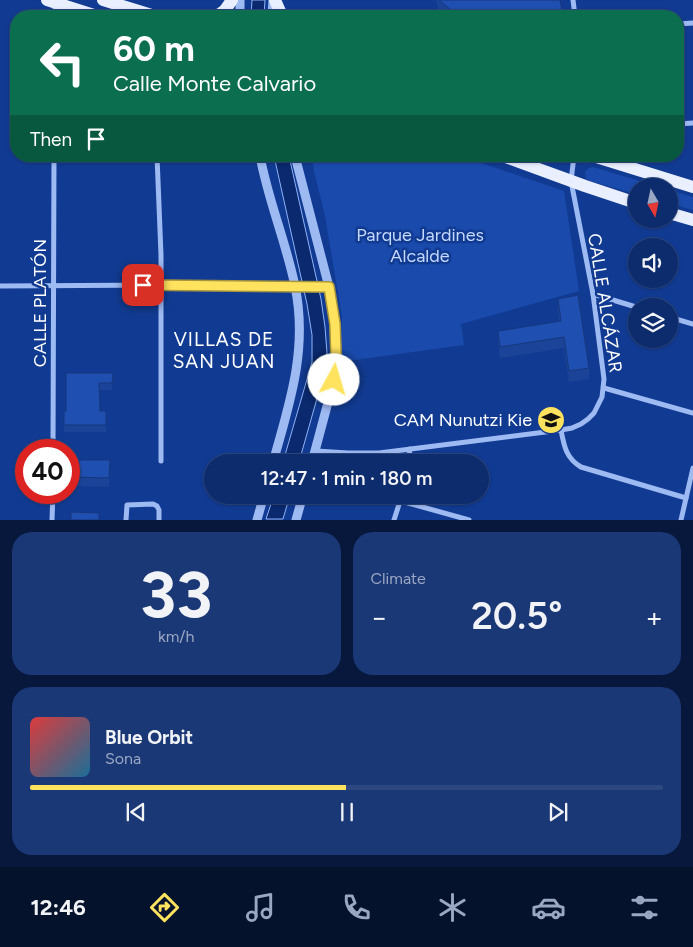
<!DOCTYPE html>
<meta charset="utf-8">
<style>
body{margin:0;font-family:Figtree,sans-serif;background:#1b3876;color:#f1f3f6;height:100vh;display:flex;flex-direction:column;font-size:19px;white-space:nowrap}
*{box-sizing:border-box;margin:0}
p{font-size:16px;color:#9aa7c2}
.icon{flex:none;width:28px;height:28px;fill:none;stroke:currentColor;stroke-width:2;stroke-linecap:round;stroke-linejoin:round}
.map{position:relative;height:520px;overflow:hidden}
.panel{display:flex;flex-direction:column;gap:12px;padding:12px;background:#07183c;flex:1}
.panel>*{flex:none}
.hud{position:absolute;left:10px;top:10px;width:674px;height:152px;border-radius:20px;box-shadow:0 1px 4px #0004,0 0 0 1px #2d4881;background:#0b6e4f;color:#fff;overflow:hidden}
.needle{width:32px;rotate:171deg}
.tools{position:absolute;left:628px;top:178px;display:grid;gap:10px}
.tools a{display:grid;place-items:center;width:50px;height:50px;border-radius:50%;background:#0d2c6e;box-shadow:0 1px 4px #0004,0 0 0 1px #2d4881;font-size:25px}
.speed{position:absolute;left:15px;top:439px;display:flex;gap:10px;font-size:25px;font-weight:700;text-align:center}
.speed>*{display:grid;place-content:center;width:65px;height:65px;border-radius:50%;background:#0d2c6e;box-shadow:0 1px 4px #0004,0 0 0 1px #2d4881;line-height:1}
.speed .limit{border:8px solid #d22;background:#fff;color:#111}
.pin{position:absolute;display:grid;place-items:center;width:42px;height:42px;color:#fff;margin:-21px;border-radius:10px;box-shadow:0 2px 8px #0006}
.me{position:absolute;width:55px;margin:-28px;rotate:6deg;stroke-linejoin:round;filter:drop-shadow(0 0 4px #0008)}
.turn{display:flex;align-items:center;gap:18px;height:105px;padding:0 20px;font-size:22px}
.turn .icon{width:65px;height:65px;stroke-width:2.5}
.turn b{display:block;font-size:35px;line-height:42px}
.then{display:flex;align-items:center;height:48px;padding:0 20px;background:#0003;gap:10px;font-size:19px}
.big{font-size:38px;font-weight:600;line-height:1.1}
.panel .tile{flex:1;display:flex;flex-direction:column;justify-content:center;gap:8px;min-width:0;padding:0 18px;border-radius:20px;background:#1b3876}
.panel .dial{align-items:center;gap:0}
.dial b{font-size:65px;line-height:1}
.song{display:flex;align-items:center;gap:15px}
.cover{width:60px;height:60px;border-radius:8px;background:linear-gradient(135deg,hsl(0 70% 55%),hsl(200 70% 35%))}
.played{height:5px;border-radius:2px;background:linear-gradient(90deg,#ffe35f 50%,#2d4881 50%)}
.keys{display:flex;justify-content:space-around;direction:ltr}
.heat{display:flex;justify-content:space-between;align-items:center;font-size:28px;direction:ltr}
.panel .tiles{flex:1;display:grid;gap:12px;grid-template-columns:1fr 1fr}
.tile:last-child{grid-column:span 2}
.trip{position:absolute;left:204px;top:454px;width:285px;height:50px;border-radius:25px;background:#0d2c6e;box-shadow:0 1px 4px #0004,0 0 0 1px #2d4881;font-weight:600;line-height:50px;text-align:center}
.tabs{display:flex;height:80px;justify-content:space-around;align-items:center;background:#05122c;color:#9aa7c2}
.tabs .icon{width:35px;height:35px}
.tabs .active{color:#ffe35f}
.tabs b{font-size:22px;color:#f1f3f6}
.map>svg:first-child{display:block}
</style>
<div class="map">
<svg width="693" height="520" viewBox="0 0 693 520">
<rect width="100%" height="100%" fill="#113b92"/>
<g fill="#194aac">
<polygon points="312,156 461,156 564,191 579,291 461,324 464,345 340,362 342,317 325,216 314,171"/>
<polygon points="524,156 551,156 551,162 547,164"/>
<polygon points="593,167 657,186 636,186 636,194 590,181 586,179 585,172 589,168"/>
<polygon points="669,190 693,197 693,210 669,203"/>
</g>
<g fill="#0a296e" stroke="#8fb3f6">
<polygon points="252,0 265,0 264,16 251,16"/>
<polygon points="274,156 289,156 321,299 325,327 327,353 325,370 299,462 283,462 312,362 312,335 307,304"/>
<polygon points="274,495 290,495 283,519 266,519"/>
</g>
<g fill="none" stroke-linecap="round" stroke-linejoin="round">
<g stroke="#9ebaf3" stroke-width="5">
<polyline points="573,0 575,16"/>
<polyline points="55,16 55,3"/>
<polyline points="678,24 693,23"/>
<polyline points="678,124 693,123"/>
<polyline points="157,156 161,255 161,461"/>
<polyline points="0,286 161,285 329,287"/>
<polyline points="593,294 636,307"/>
<polyline points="669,317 693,324"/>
<polyline points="604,388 693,413"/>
<path d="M561 430C564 446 566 458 581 467L686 498"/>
<polyline points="53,450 54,156"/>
<polyline points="316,451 348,453 379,453 561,430 572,428 581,424 588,419 594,413 602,397 604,379 593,294 571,181 574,156"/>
<polyline points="408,462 410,449"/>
<polyline points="401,501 469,520"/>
<polyline points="52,520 53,492"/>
<polyline points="126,520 127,505 153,504 157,506 159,510 159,520"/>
<polyline points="394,520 402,495"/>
<polyline points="681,520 693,468"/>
</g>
<g stroke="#9ebaf3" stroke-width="9">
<polyline points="240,0 240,16"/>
<polyline points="272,16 273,0"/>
<path d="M260 156C268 200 286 242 295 286 308 348 290 403 273 462"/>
<polyline points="295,156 329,287 335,324 336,353 334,380 312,462"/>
<polyline points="257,520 264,495"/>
<polyline points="296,520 303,495"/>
</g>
<g stroke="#e9efff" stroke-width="12">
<polyline points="47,0 97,16"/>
<polyline points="103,0 155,16"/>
<polyline points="275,0 282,16"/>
<polyline points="217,16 225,10 232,0"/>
<polyline points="295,156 296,156"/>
<polyline points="503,156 585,186 636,203"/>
<polyline points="593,156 693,187"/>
<polyline points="669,213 693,220"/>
</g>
</g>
<g fill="#1b4498">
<polygon points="436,0 560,0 563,16 444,16 439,12"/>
<polygon points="558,299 589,368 589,379 569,382 564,348 500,358 498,341 498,331 559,321 558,309"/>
<polygon points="113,373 112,390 100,390 100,411 106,411 106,432 64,432 64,411 66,411"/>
<polygon points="70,460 110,460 109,487 70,486"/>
</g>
<g fill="#1f4fb1" stroke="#16377c">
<polygon points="439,0 560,0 563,16 458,16"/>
<polygon points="578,295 589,368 569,371 564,337 500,347 498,331 561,321 558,299"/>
<polygon points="66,373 113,373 112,383 99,383 100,411 106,411 106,425 64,425 64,411 66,411"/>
<polygon points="70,460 110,460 109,478 70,477"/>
<polygon points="71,512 99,513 99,520 71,520"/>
</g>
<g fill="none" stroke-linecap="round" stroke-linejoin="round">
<g stroke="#a6943e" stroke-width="12">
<polyline id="route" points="143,285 329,287 335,324 336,353 334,380"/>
</g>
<use href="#route" stroke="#ffe35f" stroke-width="9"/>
</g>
<defs>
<g id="school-disc" transform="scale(1.4375)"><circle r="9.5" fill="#ffe35f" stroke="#113b92"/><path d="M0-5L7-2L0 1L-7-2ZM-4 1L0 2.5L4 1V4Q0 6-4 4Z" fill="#111"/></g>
</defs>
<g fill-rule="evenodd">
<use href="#school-disc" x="551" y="420"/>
</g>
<g text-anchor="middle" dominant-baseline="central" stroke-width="5" stroke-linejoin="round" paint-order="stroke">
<g font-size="18" fill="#c5d8fd" stroke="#113b92">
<text x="420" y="235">Parque Jardines<tspan x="420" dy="21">Alcalde</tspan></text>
</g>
<g font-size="18" fill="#fff" stroke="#113b92">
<text transform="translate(40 303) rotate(-90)">CALLE PLATÓN</text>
<text transform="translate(605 303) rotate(81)">CALLE ALCÁZAR</text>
</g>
<g font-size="18" fill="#fff" stroke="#113b92" text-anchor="end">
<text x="532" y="420">CAM Nunutzi Kie</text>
</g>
<g font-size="19" letter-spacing="1" fill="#fff" stroke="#113b92">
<text x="224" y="339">VILLAS DE<tspan x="224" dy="22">SAN JUAN</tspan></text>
</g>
</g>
</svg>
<div class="tools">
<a><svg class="needle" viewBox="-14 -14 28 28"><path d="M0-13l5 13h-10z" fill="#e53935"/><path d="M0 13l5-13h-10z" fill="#9aa7c2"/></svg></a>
<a><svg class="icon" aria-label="sound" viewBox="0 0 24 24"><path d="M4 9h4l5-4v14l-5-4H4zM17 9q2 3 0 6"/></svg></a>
<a><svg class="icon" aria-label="layers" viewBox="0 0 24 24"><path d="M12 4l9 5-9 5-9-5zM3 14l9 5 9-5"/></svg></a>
</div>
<div class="speed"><div class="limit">40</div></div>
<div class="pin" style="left:143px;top:285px;background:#d93025"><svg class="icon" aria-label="arrive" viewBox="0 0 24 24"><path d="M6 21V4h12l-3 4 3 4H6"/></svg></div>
<svg class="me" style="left:334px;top:380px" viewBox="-20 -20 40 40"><circle r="19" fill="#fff"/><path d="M0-13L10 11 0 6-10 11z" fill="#ffe35f"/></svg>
<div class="trip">12:47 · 1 min · 180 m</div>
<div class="hud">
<div class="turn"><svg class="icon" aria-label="left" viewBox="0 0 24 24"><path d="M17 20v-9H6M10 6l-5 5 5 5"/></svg><div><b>60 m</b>Calle Monte Calvario</div></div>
<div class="then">Then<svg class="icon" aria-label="arrive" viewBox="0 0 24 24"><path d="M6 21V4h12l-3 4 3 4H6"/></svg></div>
</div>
</div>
<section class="panel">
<div class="tiles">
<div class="tile dial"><b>33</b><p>km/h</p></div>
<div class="tile"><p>Climate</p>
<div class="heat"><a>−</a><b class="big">20.5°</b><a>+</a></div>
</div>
<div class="tile">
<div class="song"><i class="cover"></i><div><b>Blue Orbit</b><p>Sona</p></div></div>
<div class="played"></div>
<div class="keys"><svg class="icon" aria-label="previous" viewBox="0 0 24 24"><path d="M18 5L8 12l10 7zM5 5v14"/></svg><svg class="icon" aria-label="pause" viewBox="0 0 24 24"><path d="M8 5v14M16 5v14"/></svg><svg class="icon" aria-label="next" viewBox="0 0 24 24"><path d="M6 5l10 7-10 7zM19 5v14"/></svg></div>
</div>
</div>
</section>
<nav class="tabs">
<b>12:46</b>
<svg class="icon active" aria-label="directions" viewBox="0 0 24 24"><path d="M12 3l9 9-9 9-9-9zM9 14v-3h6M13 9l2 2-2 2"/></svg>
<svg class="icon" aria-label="music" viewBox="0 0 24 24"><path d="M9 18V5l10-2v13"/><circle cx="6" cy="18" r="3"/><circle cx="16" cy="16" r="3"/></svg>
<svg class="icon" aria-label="phone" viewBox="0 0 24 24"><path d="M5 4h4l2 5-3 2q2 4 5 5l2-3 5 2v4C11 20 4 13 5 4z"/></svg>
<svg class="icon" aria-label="climate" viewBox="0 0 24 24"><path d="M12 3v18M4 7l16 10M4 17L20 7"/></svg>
<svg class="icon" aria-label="car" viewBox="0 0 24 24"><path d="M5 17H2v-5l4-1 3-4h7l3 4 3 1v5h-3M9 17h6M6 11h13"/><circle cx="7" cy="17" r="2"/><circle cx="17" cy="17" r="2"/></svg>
<svg class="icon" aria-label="filters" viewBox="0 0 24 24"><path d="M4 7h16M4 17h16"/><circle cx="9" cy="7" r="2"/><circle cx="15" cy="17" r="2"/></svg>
</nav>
